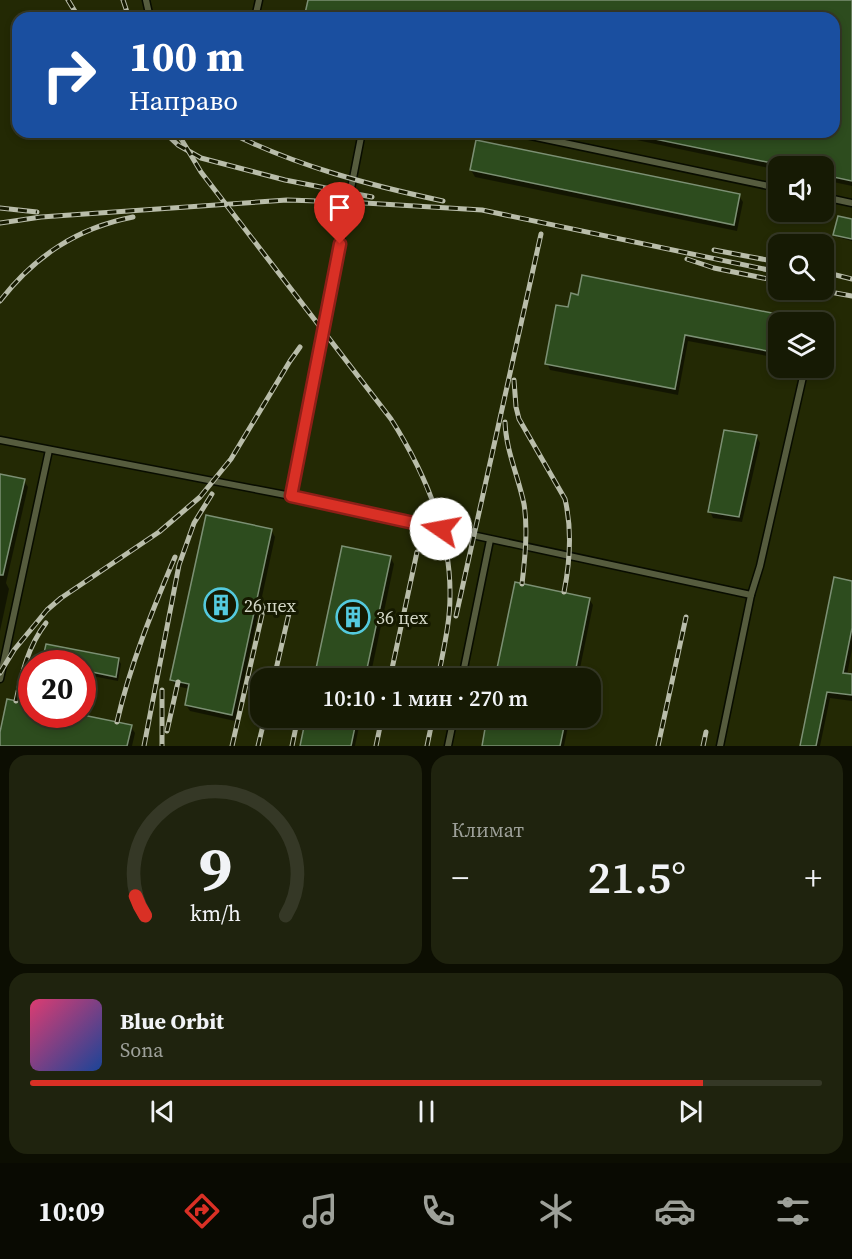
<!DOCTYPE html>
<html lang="ru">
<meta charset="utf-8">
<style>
body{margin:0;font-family:"Source Serif 4",serif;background:#1f230e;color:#f1f3f6;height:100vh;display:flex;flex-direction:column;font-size:22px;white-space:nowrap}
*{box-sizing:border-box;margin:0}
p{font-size:20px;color:#9ea19a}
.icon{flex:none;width:33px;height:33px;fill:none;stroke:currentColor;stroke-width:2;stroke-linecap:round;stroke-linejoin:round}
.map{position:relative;height:746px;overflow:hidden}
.side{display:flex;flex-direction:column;gap:9px;padding:9px;background:#0c0e02;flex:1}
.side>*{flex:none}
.guide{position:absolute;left:12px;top:12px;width:828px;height:126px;border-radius:18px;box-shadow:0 3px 9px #0003,0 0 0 2px #353826;background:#1a4fa0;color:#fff;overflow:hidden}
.tools{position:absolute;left:768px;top:156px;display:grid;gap:12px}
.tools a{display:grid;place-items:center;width:66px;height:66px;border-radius:12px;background:#161a04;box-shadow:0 3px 9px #0003,0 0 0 2px #353826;font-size:30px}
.speed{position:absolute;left:18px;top:650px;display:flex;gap:12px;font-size:30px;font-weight:700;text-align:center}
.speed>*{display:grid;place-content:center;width:78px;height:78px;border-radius:50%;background:#161a04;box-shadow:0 3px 9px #0003,0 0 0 2px #353826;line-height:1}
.speed .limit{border:9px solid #d22;background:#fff;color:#111}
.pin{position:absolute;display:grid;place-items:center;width:51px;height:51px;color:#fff;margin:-62px -26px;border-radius:50% 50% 50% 0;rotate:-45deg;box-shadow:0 0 6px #0007}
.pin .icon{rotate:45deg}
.me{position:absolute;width:66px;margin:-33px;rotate:282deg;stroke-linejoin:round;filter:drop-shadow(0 0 4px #0008)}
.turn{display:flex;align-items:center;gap:21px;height:126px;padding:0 18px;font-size:27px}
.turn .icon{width:78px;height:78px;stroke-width:2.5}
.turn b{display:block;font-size:42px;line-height:51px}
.big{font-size:45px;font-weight:600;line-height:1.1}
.side .widget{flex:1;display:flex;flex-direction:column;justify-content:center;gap:9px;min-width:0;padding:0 21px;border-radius:18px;background:#1f230e}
.side .dial{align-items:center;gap:0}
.dial svg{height:156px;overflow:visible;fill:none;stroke:#353826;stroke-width:7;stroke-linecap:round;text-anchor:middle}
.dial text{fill:#f1f3f6;stroke:none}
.song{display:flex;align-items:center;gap:18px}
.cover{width:72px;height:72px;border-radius:9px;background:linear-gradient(135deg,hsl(340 70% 55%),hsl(220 70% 35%))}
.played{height:6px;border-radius:3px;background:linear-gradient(90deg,#d93025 85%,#353826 85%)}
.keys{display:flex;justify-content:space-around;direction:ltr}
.heat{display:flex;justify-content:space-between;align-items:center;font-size:33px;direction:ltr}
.side .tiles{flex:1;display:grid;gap:9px;grid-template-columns:1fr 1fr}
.widget:last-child{grid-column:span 2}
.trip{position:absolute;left:250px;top:668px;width:351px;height:60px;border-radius:18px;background:#161a04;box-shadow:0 3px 9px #0003,0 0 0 2px #353826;font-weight:600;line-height:60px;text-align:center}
.menu{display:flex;height:96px;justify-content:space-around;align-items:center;background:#090a02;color:#9ea19a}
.menu .icon{width:42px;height:42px}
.menu .on{color:#d93025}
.menu b{font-size:27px;color:#f1f3f6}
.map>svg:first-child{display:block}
</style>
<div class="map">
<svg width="852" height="746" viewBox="0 0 852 746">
<rect width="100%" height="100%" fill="#1e2306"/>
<path fill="#232904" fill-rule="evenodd" d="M0 0H852V746H0ZM18 18H834V132H18ZM778 166H824V212H778ZM778 244H824V290H778ZM778 322H824V368H778ZM32 663H82V714H32ZM261 678H591V717H261Z"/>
<g fill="#0007">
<polygon points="310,0 852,0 852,186 824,180 824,166 778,166 778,170 599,132 834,132 834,18 306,18"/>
<polygon points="471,170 739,196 743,202 737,231 475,177"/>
<polygon points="852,221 852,241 837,237 835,234"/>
<polygon points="583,277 805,321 806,322 778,322 778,358 688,341 678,395 550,370 547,363 569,309 580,297"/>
<polygon points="756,436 760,443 742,522 713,518 710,511"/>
<polygon points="0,475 24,481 28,487 6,583 9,589 0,631"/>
<polygon points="271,530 275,537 235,721 190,711 186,705 190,689 176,686 172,680"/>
<polygon points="390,557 394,564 370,678 316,678"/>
<polygon points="835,579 852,583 852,649 847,675 852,676 852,701 830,698 820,746 801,746"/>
<polygon points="589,599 593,605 578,678 497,678"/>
<polygon points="118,659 121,664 118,681 82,674 82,663 44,662"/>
<polygon points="32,714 71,714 131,727 135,733 132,746 0,746 0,739"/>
<polygon points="307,717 361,717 355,746 301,746"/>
<polygon points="489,717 570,717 564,746 483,746"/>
</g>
<g fill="#2d4c1e" stroke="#7c9074" stroke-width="1.5">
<polygon points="308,0 852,0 852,181 824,175 824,166 786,166 640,136 641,132 834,132 834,18 304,18"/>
<polygon points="476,140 740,194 734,225 470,170"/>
<polygon points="838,216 852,219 852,239 833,235"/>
<polygon points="582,275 802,319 801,322 778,322 778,353 685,335 675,389 545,364 556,305 568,307 571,293 578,295"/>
<polygon points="724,430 757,435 739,517 708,512"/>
<polygon points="0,474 25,479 3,575 0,575"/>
<polygon points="206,515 272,529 232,715 185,705 189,684 170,680"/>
<polygon points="342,546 391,556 365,678 314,678"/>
<polygon points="834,577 852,581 852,628 843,673 852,674 852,695 827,692 816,746 800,746"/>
<polygon points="515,582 590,598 574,678 495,678"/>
<polygon points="46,644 119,658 116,677 82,670 82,663 42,662"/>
<polygon points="7,699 32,704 32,714 78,714 132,725 127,746 0,746 0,732"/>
<polygon points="306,717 357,717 351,746 300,746"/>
<polygon points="487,717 566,717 560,746 482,746"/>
</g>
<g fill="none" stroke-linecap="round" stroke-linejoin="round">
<g stroke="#080c00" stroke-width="9">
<g id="service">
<polyline points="146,0 150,18"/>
<polyline points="255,18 259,0"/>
<polyline points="512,132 778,188"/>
<polyline points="824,197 852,203"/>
<polyline points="0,440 291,496 751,595 720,746"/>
<polyline points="291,496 362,132"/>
<polyline points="751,595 760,566 805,368"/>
<polyline points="462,678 490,540"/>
<polyline points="0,679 49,450"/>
<polyline points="448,746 454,717"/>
</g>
</g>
<use href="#service" stroke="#565c3e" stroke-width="6"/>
<g stroke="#b9bdaa" stroke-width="5">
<g id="rail">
<polyline points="68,0 79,18"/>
<polyline points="123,0 129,18"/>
<polyline points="164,132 178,145 201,158 285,180 372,197"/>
<path d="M177 132 201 172 391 419C424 471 451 534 450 596 450 624 443 651 438 678"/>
<path d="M229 132C296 166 369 185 443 201"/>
<polyline points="0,208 37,212"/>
<polyline points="0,223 41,217 287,200 348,202 482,210 778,272"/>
<polyline points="714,250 778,262"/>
<polyline points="687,259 714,268 778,281"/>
<polyline points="824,272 852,279"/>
<polyline points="819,290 852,296"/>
<path d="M0 301C35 256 77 228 133 217"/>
<path d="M514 380 516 407 519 419 565 499C572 529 570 562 564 592"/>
<path d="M505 422C506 451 518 475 524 504 528 529 525 558 522 584"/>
<polyline points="456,616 541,234"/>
<polyline points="0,673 14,650 47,610 61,598 159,532 200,497 231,459 290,361 300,347"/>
<polyline points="274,678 290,609"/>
<polyline points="390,678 417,552"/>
<polyline points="162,690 162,746"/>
<path d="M16 701C22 673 28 646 46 623"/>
<path d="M117 722C130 665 152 611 175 557"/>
<polyline points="167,731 178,682"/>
<polyline points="144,746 179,565 194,523 212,494"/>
<polyline points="232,746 264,606"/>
<polyline points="258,746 265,717"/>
<polyline points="292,746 298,717"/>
<polyline points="376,746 382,717"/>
<polyline points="427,746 433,717"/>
<polyline points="658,746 686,617"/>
<polyline points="703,746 706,732"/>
</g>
</g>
<use href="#rail" stroke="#151900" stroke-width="3" stroke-dasharray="9" stroke-linecap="butt"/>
</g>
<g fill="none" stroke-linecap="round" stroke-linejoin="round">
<g stroke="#8d1f18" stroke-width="15">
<polyline id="route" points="340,244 291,496 441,529"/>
</g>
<use href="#route" stroke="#d93025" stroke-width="10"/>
</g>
<defs>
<g id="building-ring" transform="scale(1.725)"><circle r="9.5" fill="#151900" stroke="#54cade" stroke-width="1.5"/><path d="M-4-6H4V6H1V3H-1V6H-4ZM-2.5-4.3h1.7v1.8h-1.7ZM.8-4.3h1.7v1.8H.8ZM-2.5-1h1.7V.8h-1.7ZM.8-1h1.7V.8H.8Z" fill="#54cade"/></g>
</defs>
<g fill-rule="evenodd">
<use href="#building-ring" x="221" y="605"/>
<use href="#building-ring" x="353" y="617"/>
</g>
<g text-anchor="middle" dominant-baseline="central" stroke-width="6" stroke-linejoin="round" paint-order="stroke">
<g font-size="18" fill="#d6dac9" stroke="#151900" text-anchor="start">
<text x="244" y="605">26 цех</text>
<text x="376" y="617">36 цех</text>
</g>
</g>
</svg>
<div class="tools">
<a><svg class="icon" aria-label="sound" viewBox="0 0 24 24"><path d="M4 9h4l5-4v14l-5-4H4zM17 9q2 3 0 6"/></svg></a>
<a><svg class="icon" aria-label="search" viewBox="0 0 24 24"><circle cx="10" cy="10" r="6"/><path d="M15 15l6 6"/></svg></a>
<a><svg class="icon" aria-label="layers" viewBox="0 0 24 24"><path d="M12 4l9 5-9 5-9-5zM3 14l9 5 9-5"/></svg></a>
</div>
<div class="speed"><div class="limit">20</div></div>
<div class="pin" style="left:340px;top:244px;background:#d93025"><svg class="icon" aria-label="arrive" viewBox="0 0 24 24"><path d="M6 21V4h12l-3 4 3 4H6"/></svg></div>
<svg class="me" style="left:441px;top:529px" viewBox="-20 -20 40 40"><circle r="19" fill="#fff"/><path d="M0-13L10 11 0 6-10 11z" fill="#d93025"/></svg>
<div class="trip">10:10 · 1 мин · 270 m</div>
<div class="guide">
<div class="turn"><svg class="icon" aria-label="right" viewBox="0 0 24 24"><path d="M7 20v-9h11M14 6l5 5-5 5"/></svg><div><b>100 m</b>Направо</div></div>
</div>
</div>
<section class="side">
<div class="tiles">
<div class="widget dial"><svg viewBox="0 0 100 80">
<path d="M14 69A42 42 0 1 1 86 69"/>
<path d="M14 69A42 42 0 0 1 9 59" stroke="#d93025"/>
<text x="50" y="56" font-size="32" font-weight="700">9</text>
<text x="50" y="72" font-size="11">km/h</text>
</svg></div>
<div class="widget"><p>Климат</p>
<div class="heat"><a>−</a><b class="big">21.5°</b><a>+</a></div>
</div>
<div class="widget">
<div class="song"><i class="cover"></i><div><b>Blue Orbit</b><p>Sona</p></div></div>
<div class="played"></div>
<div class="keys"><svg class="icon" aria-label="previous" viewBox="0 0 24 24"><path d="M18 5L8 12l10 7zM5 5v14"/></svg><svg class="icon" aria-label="pause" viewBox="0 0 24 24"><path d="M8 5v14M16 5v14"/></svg><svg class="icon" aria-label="next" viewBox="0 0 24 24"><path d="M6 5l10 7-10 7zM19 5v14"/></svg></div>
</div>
</div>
</section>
<nav class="menu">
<b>10:09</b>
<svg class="icon on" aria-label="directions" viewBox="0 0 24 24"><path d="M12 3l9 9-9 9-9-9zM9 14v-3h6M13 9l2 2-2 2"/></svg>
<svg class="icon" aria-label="music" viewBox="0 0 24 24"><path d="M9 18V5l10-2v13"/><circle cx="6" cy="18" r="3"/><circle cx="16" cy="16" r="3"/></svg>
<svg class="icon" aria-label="phone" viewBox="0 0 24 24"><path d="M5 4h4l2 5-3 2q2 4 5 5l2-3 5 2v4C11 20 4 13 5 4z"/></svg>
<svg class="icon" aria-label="climate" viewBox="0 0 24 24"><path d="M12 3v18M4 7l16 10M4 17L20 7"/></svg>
<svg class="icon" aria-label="car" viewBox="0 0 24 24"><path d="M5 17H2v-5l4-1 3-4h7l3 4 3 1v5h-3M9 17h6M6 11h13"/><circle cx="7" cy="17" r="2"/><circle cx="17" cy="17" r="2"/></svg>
<svg class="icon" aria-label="filters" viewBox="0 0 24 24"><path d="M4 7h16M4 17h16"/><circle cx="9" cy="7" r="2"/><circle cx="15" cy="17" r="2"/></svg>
</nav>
